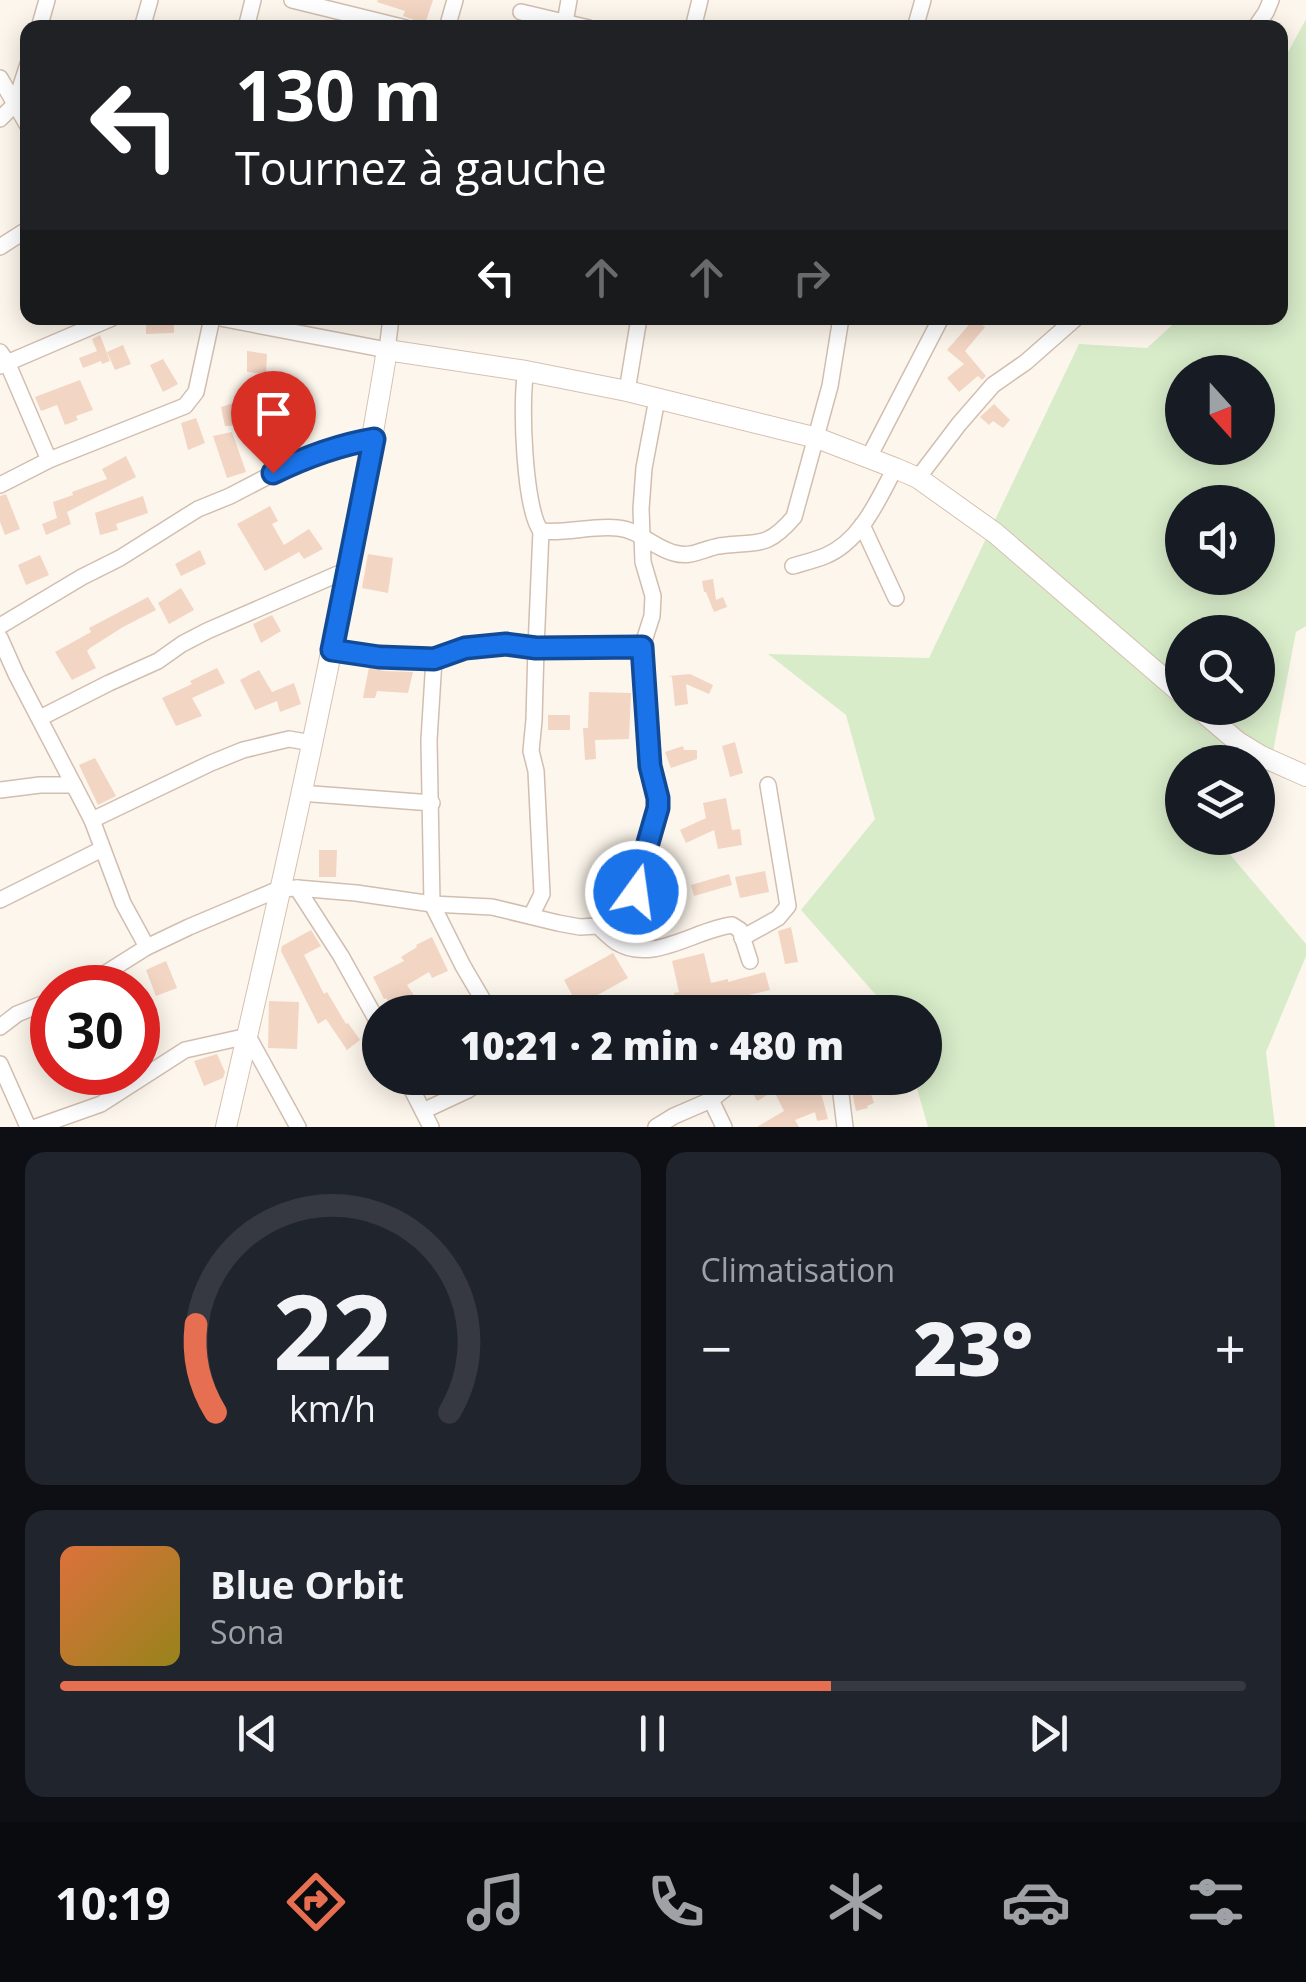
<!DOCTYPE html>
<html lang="fr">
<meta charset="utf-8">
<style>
body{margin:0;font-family:"Open Sans",sans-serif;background:#20242c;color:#f1f3f6;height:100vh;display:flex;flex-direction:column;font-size:38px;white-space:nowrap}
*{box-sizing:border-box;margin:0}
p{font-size:32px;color:#9ea1a6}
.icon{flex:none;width:55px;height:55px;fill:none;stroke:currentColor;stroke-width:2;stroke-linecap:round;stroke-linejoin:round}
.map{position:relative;height:1127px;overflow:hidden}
.details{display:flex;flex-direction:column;gap:25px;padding:25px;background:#0d0f14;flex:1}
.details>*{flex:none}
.banner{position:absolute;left:20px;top:20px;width:1268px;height:305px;border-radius:20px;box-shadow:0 5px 25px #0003;background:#202124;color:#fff;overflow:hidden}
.needle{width:65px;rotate:159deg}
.tools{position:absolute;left:1165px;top:355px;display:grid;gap:20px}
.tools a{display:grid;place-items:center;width:110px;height:110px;border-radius:50%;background:#171b24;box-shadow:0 5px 25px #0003;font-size:50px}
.speed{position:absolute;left:30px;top:965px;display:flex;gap:20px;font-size:50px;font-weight:700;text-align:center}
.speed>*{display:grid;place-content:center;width:130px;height:130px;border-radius:50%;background:#171b24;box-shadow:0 5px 25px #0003;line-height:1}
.speed .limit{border:15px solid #d22;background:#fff;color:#111}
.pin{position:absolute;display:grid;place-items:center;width:85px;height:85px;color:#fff;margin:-102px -42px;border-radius:50% 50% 50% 0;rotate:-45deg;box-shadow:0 0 10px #0007}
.pin .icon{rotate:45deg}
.me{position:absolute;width:110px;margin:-55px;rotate:14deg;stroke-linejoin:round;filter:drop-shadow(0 0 8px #0008)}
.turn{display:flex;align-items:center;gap:35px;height:210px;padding:0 50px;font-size:45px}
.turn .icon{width:130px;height:130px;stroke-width:2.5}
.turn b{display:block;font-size:70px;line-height:85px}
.lanes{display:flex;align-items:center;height:95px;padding:0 50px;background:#0003;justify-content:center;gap:50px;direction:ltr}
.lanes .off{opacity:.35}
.big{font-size:75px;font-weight:800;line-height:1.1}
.details .card{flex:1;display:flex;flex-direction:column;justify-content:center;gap:15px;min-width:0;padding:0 35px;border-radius:20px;background:#20242c}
.details .dial{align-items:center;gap:0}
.dial svg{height:260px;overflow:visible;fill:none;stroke:#363941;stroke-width:7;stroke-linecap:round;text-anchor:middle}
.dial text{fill:#f1f3f6;stroke:none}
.song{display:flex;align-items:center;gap:30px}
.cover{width:120px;height:120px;border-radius:15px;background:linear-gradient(135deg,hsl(20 70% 55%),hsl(50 70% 35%))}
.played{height:10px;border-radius:5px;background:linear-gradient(90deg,#e76f51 65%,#363941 65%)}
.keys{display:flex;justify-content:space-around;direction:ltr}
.heat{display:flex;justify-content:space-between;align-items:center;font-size:55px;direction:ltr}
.details .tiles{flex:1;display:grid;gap:25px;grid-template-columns:1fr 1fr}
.card:last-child{grid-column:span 2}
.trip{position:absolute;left:362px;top:995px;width:580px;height:100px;border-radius:50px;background:#171b24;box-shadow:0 5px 25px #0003;font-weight:800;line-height:100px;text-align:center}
.tabs{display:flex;height:160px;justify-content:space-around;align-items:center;background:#090b0e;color:#9ea1a6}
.tabs .icon{width:70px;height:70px}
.tabs .selected{color:#e76f51}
.tabs b{font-size:45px;color:#f1f3f6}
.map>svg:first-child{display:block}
</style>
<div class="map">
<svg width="1306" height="1127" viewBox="0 0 1306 1127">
<rect width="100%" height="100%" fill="#fdf6ec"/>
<path fill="#d8ecc9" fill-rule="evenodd" d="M1306 19V626L1296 632 1266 788 1258 801V762H1182V838H1235L1227 851 1306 944V956L1266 1052 1275 1127H928L914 1078H925V1012H891L801 910 875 819 846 715 768 654 929 658 1079 344 1147 348 1180 318H1280V67ZM1182 372H1258V448H1182ZM1182 502H1258V578H1182ZM1182 632H1258V708H1182Z"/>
<g fill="#f3d5c3">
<polygon points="378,0 433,0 425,24 403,16 405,11 377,2"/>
<polygon points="146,318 174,318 174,333 146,334"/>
<polygon points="974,319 985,327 965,351 986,376 982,380 978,376 959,392 947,378 964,364 947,350"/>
<polygon points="100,335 110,361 102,364 101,361 83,368 79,358 97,351 92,339"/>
<polygon points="123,345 131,364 115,370 107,352"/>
<polygon points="247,351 267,354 266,374 247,372"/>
<polygon points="163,359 178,384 163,392 150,365"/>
<polygon points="80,380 93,410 76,416 78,420 65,425 57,405 41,411 35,397"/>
<polygon points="283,385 308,387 308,414 282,413"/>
<polygon points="234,403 235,405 273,405 273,424 225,426 221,407"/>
<polygon points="994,404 1010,420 1003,428 993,421 989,425 980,417"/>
<polygon points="196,418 205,443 188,450 181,423"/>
<polygon points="232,432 246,472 227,478 213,436"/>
<polygon points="126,456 136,477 67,512 71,524 46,535 42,524 57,518 53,502 73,495 72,492 107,479 102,469"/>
<polygon points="6,494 20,529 5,535 0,522 0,496"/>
<polygon points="143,496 148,513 116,524 118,530 100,535 95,513"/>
<polygon points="270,506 278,521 272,524 284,545 309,529 323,549 304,559 299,552 265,571 237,524"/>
<polygon points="200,550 206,564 181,576 175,564"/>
<polygon points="368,554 393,558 388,593 362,588"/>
<polygon points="40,555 49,575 26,585 18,565"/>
<polygon points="713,579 716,600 723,597 727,607 714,612 706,592 704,592 702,581"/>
<polygon points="181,588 194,610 169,624 158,603"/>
<polygon points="148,597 156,610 123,627 90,648 87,651 96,668 72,680 55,652 91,632 89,628"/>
<polygon points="272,615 281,631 261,643 253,624"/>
<polygon points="369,667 384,671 413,672 408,693 377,691 375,698 363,698"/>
<polygon points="217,668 225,683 192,698 202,716 176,726 162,698 192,684 190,681"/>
<polygon points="259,670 272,692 294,683 301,704 280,712 277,701 255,710 240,680"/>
<polygon points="690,674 713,685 709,694 686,684 688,704 675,706 672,677 669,676"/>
<polygon points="589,692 631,693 629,739 595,740 596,759 585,760 583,728 588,728"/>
<rect x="548" y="715" width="22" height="15"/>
<polygon points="735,742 743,773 730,777 722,746"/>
<polygon points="683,746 684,750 697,750 697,759 671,768 665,752"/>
<polygon points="95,758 116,796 98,805 79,765"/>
<polygon points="726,798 732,830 740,829 742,845 718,849 714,830 686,843 680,830 706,818 703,803"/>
<polygon points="319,850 337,850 336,877 319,877"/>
<polygon points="765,871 769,892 740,898 735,877"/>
<polygon points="729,874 732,885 694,896 691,885"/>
<polygon points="791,927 798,962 785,964 778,931"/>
<polygon points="311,930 321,946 304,955 324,994 327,992 346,1024 348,1023 360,1040 347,1050 326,1019 318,1024 281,951 282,946"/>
<polygon points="432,937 448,971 432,978 429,972 407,985 425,1012 396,1012 386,998 384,999 373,977 404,961 401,957 417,947 416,945"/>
<polygon points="613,953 628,978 578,1006 564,980"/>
<polygon points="704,953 711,983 728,979 728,982 765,972 770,990 732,999 734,1006 704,1012 678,1012 674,993 679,992 672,961"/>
<polygon points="166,961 177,988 156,996 146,970"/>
<polygon points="269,1001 299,1002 297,1049 268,1048"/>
<polygon points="217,1054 225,1072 223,1078 204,1086 194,1061"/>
<polygon points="782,1078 823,1078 825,1088 820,1089 828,1119 817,1121 815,1112 795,1120 799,1127 757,1127 784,1111 774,1091 757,1101 751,1090 769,1080 770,1083"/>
<polygon points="868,1085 874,1103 867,1106 868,1108 856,1111 852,1091"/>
</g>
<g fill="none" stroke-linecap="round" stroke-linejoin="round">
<g stroke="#d1beb0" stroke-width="18">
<g id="street">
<polyline points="292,0 406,28"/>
<polyline points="521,12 589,28"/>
<polyline points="39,28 47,0"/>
<polyline points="142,28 150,0"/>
<polyline points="246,28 253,0"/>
<polyline points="447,28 455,0"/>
<polyline points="564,28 569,0"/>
<polyline points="693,28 700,0"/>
<polyline points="915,28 923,0"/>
<polyline points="1255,28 1266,12 1271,0"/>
<polyline points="0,78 28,126"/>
<polyline points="0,119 15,104 28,64"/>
<polyline points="0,247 28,229"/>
<polyline points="220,318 387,350 391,318"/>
<polyline points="0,352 7,362 49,460"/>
<polyline points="0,366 112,318"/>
<path d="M526 371C520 399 524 510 541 531 566 534 593 525 618 528 639 530 654 548 674 553 691 558 703 549 719 546 756 540 765 551 794 517L830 386 841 318"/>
<polyline points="627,391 639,318"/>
<polyline points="869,457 941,318"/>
<polyline points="918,478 959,424 993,385 1026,362 1076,318"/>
<polyline points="0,485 49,460 185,406 196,392 212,318"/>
<polyline points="862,525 896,598"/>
<polyline points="541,531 536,648 642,647"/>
<path d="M793 566C803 563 815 560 825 556 861 541 878 500 895 468"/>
<polyline points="0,626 82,577 120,558 198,509 230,496 303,458 348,444 374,439"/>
<polyline points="0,638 16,674 92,820 123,903 147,947"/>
<polyline points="332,649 379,657 434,659 429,740 432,904 463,966 490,1012"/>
<path d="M434 659C471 646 497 642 536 648L534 720 531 751 536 771 542 894 531 916"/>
<polyline points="40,718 109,683 158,661 182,644 207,631 347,570"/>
<polyline points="0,790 40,785 74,785"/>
<polyline points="300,793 432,803"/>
<polyline points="92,820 211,763 243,750 289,739 312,743"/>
<polyline points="297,888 356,893 432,904 492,907 558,923 580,927 598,926 619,914 631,903 636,891 639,874 658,808 658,798 650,766 642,647 652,616 653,596 643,562 641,509 644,468 657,399"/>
<polyline points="0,900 102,849"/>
<path d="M598 926C603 931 609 937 616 942 652 965 696 929 732 925L740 930 750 961"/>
<polyline points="742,938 778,918 788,906 768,785"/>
<polyline points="82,988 147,947 189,927 279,889 297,888 341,956 380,1026"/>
<polyline points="0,1027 17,1014 52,1000"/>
<polyline points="0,1064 28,1127"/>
<polyline points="406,1078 431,1127"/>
<polyline points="839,1078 845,1127"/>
<polyline points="711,1100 724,1127"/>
<polyline points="423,1111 468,1090 486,1078"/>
<polyline points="36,1127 101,1104 185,1050 248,1036 298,1127"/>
<polyline points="656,1127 674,1116 711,1100 739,1078"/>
</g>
</g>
<g stroke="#d6c0b0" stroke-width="22">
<g id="secondary">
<polyline points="1198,708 1238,742 1261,756 1306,776"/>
<path d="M226 1127C286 870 344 611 387 350L526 371 627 391 817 438 895 468 918 478 995 533 1182 694"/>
</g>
</g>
<use href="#street" stroke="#fff" stroke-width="15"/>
<use href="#secondary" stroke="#fff" stroke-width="20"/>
</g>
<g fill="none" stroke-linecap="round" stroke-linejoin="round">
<g stroke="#114b97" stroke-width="25">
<path id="route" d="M273 473C306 457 338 445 374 439L332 650 379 657 434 659 465 648 506 644 536 648 642 647 650 766 658 798V808L639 874 636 892"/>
</g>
<use href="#route" stroke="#1a73e8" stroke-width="18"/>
</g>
</svg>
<div class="tools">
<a><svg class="needle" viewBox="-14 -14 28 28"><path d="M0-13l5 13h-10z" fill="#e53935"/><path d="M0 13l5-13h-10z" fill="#9ea1a6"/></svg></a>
<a><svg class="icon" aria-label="sound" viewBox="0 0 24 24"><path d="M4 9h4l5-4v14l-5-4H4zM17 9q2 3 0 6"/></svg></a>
<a><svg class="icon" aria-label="search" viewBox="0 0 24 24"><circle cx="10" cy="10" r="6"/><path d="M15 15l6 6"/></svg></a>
<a><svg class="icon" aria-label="layers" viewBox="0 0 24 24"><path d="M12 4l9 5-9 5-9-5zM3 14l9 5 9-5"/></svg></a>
</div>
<div class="speed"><div class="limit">30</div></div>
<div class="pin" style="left:273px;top:473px;background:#d93025"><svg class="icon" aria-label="arrive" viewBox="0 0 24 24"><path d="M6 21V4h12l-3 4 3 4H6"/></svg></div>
<svg class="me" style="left:636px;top:892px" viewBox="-20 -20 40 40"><circle r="17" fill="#1a73e8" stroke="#fff" stroke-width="3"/><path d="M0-11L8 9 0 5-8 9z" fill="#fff"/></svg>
<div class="trip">10:21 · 2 min · 480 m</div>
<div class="banner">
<div class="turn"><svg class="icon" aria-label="left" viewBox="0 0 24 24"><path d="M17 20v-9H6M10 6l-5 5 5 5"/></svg><div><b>130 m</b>Tournez à gauche</div></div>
<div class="lanes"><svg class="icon" aria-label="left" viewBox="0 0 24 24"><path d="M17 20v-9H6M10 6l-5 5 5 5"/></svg><svg class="icon off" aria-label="ahead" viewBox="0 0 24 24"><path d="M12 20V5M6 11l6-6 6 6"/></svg><svg class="icon off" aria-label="ahead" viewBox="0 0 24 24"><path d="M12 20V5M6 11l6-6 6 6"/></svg><svg class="icon off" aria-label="right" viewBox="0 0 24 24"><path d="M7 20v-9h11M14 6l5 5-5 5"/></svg></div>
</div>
</div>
<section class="details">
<div class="tiles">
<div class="card dial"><svg viewBox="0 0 100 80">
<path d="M14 69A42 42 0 1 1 86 69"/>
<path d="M14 69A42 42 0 0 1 8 42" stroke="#e76f51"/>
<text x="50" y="56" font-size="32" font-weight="700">22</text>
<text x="50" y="72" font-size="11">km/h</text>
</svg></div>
<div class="card"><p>Climatisation</p>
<div class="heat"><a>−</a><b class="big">23°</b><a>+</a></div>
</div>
<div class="card">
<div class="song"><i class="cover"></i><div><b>Blue Orbit</b><p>Sona</p></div></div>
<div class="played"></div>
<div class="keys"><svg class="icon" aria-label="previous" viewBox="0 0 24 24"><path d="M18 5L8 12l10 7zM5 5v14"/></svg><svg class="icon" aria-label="pause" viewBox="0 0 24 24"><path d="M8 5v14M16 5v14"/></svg><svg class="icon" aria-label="next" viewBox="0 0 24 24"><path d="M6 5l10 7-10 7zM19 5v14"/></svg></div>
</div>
</div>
</section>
<nav class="tabs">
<b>10:19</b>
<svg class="icon selected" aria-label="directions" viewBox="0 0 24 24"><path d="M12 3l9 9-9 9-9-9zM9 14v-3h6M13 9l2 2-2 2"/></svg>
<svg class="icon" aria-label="music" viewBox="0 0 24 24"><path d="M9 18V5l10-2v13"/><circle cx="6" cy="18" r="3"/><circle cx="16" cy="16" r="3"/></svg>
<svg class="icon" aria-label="phone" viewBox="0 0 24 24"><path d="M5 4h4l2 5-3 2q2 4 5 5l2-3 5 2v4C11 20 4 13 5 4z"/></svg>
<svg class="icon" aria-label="climate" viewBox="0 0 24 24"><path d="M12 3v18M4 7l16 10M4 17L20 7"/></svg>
<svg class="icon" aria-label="car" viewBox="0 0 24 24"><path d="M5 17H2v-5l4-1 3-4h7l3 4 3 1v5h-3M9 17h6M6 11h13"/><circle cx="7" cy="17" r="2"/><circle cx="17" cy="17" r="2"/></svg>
<svg class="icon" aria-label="filters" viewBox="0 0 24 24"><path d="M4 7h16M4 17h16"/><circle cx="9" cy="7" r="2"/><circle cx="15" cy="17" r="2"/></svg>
</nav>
